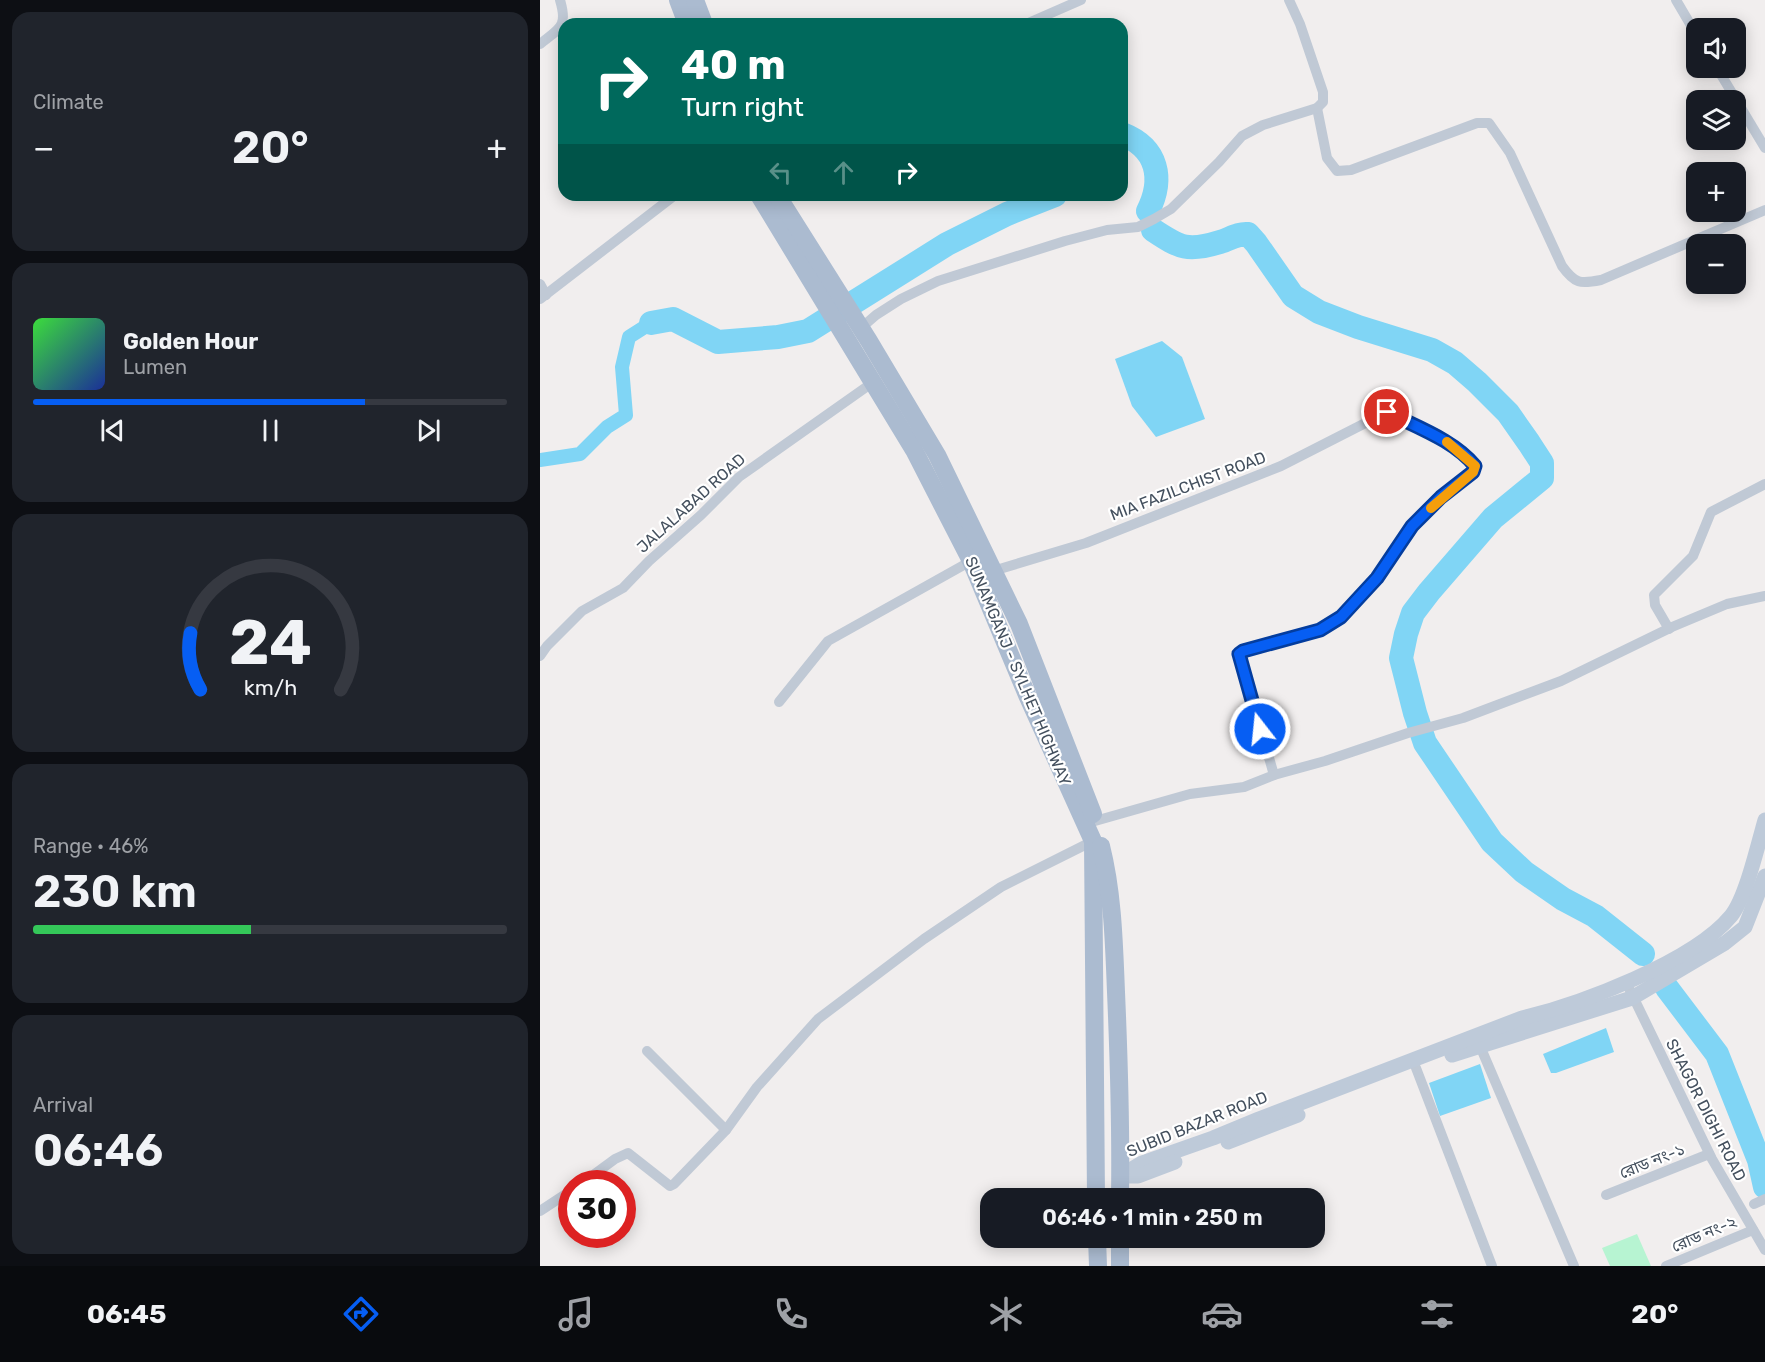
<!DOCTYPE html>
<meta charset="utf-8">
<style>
body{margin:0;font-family:Rubik,"Noto Sans Bengali",sans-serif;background:#20242c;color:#f1f3f6;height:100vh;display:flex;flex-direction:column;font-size:22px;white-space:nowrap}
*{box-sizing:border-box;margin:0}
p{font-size:20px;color:#9ea1a6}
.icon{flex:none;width:33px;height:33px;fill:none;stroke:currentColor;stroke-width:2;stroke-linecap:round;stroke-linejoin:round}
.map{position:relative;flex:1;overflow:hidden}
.side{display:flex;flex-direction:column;gap:12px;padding:12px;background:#0d0f14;width:540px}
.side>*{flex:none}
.guide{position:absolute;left:18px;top:18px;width:570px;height:183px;border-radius:18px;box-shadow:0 3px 15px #0003;background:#00695c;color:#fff;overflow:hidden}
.buttons{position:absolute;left:1146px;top:18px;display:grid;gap:12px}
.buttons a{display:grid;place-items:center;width:60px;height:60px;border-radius:12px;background:#171b24;box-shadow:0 3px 15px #0003;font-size:30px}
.speed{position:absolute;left:18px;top:1170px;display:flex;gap:12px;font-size:30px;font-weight:700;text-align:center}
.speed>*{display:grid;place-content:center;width:78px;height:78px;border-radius:50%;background:#171b24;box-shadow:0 3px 15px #0003;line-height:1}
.speed .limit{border:9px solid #d22;background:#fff;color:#111}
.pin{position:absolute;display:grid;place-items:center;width:51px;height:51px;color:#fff;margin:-26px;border:3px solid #fff;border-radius:50%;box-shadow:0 2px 6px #0007}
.me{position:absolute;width:66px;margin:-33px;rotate:344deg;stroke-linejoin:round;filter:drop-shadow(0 0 4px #0008)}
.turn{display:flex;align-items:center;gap:21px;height:126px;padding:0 24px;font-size:27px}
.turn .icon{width:78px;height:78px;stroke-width:2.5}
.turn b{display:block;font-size:42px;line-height:51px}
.lanes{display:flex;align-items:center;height:57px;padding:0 24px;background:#0003;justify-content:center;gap:30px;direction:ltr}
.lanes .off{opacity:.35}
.big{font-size:45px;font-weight:600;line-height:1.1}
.side .widget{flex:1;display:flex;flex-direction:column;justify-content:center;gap:9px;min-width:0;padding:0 21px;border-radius:18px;background:#20242c}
.side .dial{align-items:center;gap:0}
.dial svg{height:156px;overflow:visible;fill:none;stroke:#363941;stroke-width:7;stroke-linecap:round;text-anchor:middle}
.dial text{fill:#f1f3f6;stroke:none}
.song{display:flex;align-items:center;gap:18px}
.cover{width:72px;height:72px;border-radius:9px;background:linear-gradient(135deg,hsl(120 70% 55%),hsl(230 70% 35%))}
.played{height:6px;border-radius:3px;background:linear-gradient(90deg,#065ef3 70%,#363941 70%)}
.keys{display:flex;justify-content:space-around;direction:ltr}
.heat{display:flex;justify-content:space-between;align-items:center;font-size:33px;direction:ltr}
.charge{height:9px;border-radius:4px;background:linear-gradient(90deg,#34c759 46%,#363941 0)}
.trip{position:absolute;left:440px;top:1188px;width:345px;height:60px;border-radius:18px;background:#171b24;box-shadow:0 3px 15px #0003;font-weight:600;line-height:60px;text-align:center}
.menu{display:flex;height:96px;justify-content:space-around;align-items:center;background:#090b0e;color:#9ea1a6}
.menu .icon{width:42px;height:42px}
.menu .selected{color:#065ef3}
.menu b{font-size:27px;color:#f1f3f6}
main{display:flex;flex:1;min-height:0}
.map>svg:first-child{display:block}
</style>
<main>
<section class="side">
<div class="widget"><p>Climate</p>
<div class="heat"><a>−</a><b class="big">20°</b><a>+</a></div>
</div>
<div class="widget">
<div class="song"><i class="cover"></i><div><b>Golden Hour</b><p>Lumen</p></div></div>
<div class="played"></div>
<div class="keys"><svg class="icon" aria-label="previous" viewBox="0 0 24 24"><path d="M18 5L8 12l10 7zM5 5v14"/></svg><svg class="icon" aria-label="pause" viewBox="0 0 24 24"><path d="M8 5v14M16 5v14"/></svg><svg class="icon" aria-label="next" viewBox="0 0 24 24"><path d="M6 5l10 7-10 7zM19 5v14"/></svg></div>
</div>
<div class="widget dial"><svg viewBox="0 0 100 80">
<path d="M14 69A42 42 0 1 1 86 69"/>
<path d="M14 69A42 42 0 0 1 9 40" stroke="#065ef3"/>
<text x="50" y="56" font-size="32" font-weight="700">24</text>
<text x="50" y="72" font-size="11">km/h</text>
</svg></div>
<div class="widget"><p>Range · 46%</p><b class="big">230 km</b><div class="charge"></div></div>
<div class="widget"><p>Arrival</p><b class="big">06:46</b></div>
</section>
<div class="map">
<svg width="1225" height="1266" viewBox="0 0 1225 1266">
<rect width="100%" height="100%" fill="#f1eeee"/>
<polygon fill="#b7f4d2" points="1097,1234 1111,1266 1070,1266 1062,1248"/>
<g fill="#80d5f5">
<polygon points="622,341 642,357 665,419 616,437 592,406 575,359"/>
<polygon points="1066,1028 1074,1052 1016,1073 1011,1073 1003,1054"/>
<polygon points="940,1064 951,1098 900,1116 889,1083"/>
</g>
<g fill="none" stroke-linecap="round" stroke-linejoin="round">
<polyline stroke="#80d5f5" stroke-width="14" points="0,460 40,454 67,427 86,415 82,367 89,337 111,323"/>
<g stroke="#80d5f5" stroke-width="24">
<path d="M582 134C618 148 624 179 608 211"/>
<path d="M613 230C640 248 648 252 680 242 690 239 698 233 708 234L716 243 753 296 779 312 818 327 892 350 915 363 937 382 968 413 989 443 1002 463V478L953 518 889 592 873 613 866 634 861 658 875 713 885 743 952 842 984 872 1023 899 1055 916 1103 954"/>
<polyline points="111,323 133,319 178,342 238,337 268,331 407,244 467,214 515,195"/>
<polyline points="1127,988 1177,1054 1219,1160 1225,1187"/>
</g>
<g stroke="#c0c9d5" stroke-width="10">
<polyline points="1136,0 1156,34"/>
<polyline points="486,24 541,0"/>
<path d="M0 44C20 28 28 27 20 0"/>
<polyline points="1177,68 1225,148"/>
<path d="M777 108 787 158 797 171 811 170 937 123H949L970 153 1022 266C1035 284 1040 284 1061 280L1225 210"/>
<polyline points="0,284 6,295"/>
<polyline points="0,299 135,195"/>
<polyline points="321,328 336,315 361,299 398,281 525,241 567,230 598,227 614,219 631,209 679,162 702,136 723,125 777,108 783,102 783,92 760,24 749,0"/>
<path d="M453 571 546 543 741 466 847 412C876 426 914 439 935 466L933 472 901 497 872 526 837 578 801 617 780 630 703 652 699 654 734 775"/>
<polyline points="1129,629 1115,605 1114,595 1153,556 1171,512 1225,484"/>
<polyline points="0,656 7,646 42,611 83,588 109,561 161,515 199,477 332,383"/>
<polyline points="239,702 288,641 431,561"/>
<polyline points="555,821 650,794 704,787 734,775 785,761 868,733 923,718 1021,681 1132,627 1187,604 1225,596"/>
<polyline points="1086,982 1172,1159 1225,1250"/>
<polyline points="940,1046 1034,1266"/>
<polyline points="107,1051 186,1130"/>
<polyline points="876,1068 952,1266"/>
<polyline points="41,1184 75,1159 88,1153 130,1186 134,1184 186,1130 217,1087 278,1019 384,939 461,887 553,841"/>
<polyline points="1066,1195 1169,1154"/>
<polyline points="1214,1204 1225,1199"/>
<polyline points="0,1211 32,1190"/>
<polyline points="1126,1266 1213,1230"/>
</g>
<g stroke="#becad9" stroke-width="15">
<polyline points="912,1055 1092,998 1185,943 1205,927 1225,876"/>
<polyline points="688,1142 758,1115"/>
<path d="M580 1176 602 1163 673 1138 719 1119 982 1018C1040 1004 1153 962 1191 916 1206 898 1218 844 1225 820"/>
<polyline points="586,1176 598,1176 635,1162"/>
</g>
<g stroke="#abbbd0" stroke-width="18">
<polyline points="138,0 147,24"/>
<polyline points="155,0 164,24"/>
<polyline points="219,195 374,450 431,561 487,695 553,841 556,1198"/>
<polyline points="237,195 329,341 397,455 479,624 553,814"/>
<path d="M561 846C573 894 574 944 576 992 579 1061 581 1130 580 1198"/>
<polyline points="557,1238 558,1266"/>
<polyline points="580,1266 580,1238"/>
</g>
</g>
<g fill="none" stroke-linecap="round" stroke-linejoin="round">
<g stroke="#043d9e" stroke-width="15">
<path id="route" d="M720 729 699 654 703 651 780 630 801 617 837 578 872 526 901 497 933 472 935 466C914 440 876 427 847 412"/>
</g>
<use href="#route" stroke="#065ef3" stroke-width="10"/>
<polyline stroke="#f59e0b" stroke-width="10" points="891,508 933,472 935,466 907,442"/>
</g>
<g text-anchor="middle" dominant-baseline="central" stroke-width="4.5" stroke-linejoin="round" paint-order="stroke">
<g font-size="16" fill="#44505e" stroke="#fff">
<text transform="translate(648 486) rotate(-21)">MIA FAZILCHIST ROAD</text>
<text transform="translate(151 503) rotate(-42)">JALALABAD ROAD</text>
<text transform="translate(478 671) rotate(67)">SUNAMGANJ - SYLHET HIGHWAY</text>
<text transform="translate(1166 1110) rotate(63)">SHAGOR DIGHI ROAD</text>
<text transform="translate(657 1124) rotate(-22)">SUBID BAZAR ROAD</text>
<text transform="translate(1112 1161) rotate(-22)">রোড নং-১</text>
<text transform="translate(1164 1234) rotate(-23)">রোড নং-২</text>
</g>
</g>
</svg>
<div class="buttons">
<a><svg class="icon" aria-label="sound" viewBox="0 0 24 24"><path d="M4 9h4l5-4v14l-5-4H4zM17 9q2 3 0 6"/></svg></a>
<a><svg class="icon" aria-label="layers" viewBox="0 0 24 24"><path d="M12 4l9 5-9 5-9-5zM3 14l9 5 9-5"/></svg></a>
<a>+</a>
<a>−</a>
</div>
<div class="speed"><div class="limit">30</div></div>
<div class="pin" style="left:847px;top:412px;background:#d93025"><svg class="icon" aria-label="arrive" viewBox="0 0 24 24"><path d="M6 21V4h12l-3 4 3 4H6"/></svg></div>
<svg class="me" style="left:720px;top:729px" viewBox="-20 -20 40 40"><circle r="17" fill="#065ef3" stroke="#fff" stroke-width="3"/><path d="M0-11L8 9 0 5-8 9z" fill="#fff"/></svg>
<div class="trip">06:46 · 1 min · 250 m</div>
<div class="guide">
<div class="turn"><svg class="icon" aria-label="right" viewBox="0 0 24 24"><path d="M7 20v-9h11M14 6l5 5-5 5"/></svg><div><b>40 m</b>Turn right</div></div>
<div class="lanes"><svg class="icon off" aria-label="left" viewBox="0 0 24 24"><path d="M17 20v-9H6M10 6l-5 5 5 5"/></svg><svg class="icon off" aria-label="ahead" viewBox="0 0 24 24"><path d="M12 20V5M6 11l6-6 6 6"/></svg><svg class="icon" aria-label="right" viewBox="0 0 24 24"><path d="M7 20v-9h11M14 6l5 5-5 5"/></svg></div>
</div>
</div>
</main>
<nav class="menu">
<b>06:45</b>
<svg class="icon selected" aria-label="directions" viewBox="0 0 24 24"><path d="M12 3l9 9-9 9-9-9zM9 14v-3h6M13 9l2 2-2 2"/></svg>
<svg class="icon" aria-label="music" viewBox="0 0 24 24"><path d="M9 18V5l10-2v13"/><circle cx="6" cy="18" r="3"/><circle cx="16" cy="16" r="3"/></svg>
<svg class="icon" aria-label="phone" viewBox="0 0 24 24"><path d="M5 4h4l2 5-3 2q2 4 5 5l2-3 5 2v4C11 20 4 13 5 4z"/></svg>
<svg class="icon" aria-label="climate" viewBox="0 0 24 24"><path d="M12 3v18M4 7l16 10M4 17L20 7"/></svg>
<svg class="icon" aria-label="car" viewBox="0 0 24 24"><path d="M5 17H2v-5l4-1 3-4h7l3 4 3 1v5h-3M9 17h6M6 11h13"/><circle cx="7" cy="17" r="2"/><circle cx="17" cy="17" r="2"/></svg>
<svg class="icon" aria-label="filters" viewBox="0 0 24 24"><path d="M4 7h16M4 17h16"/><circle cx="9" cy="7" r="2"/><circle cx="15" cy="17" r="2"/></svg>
<b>20°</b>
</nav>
